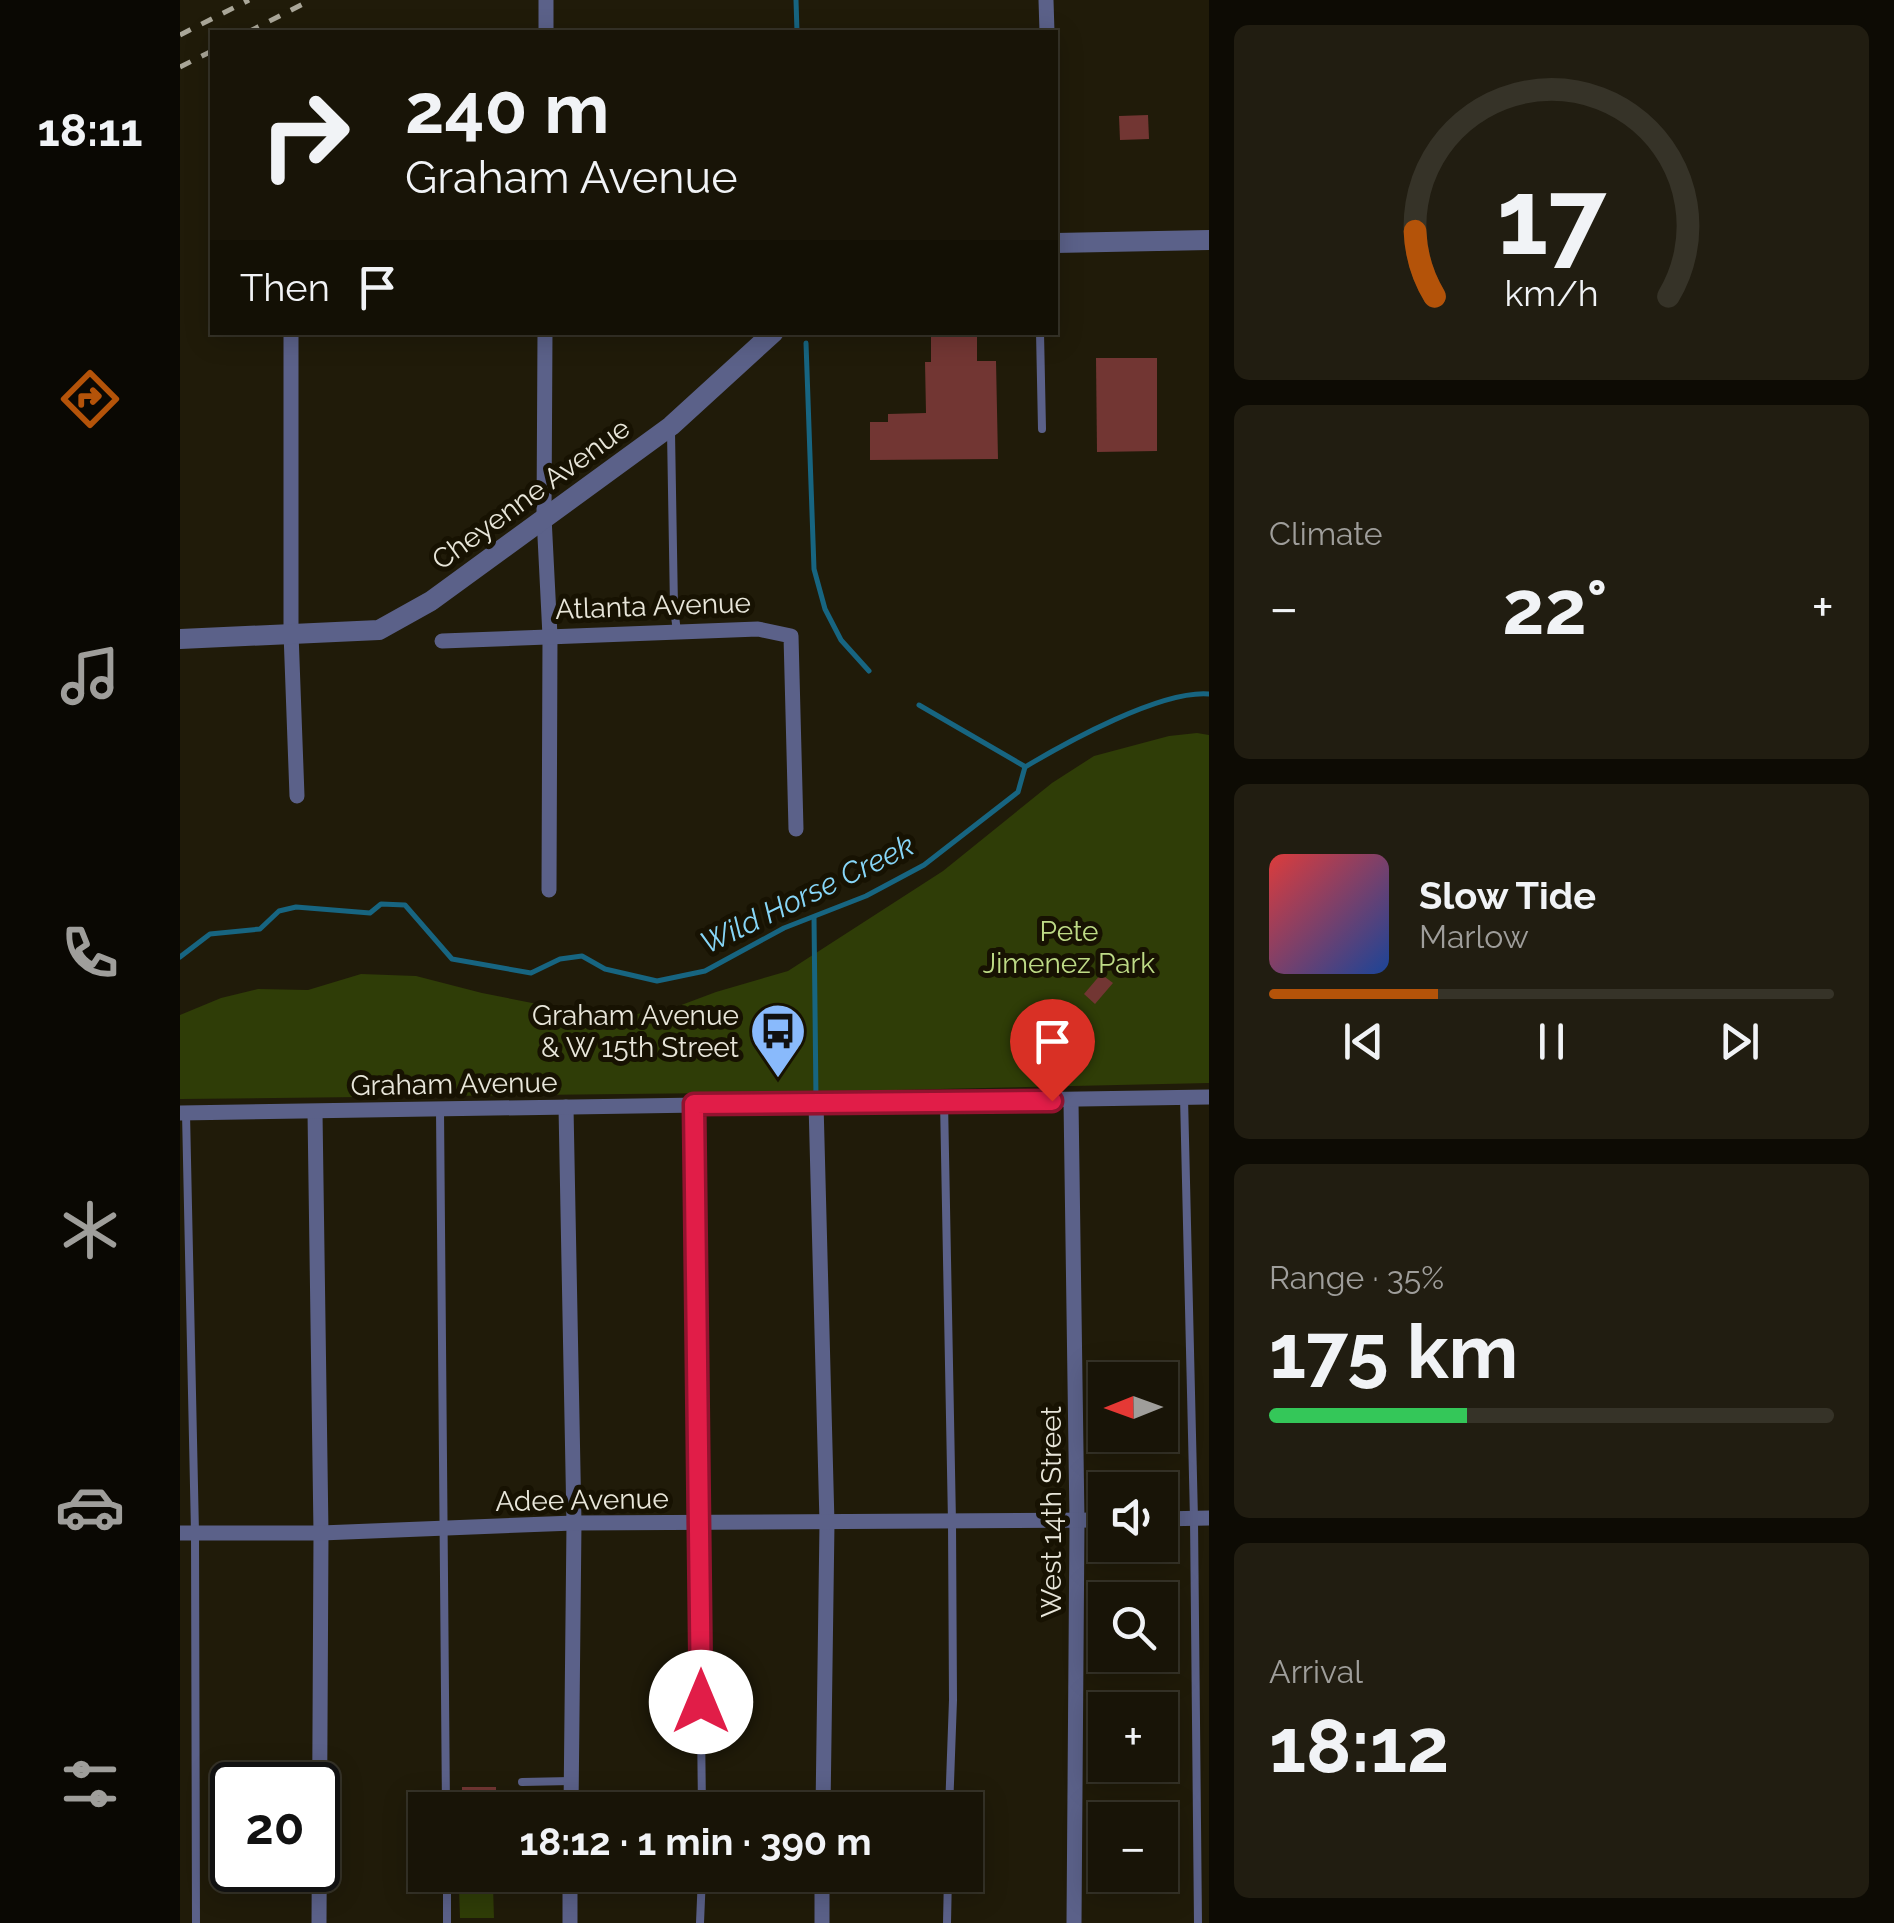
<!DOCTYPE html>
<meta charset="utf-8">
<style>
body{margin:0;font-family:Raleway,sans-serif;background:#211d11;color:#f1f3f6;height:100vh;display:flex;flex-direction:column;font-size:38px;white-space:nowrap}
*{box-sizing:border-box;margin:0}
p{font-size:32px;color:#9f9e9b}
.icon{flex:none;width:55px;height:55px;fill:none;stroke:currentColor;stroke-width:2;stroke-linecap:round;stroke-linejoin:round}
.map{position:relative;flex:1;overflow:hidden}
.panel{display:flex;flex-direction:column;gap:25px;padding:25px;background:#0d0b04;width:685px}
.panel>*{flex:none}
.top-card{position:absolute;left:30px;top:30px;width:848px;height:305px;border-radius:0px;box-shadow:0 5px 25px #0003,0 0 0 2px #363328;background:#181407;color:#f1f3f6;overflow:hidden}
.needle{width:65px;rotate:269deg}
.tools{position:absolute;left:908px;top:1362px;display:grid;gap:20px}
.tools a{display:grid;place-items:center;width:90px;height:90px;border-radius:0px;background:#181407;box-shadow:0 5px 25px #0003,0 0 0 2px #363328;font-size:50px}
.speed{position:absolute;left:30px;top:1762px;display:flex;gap:20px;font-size:50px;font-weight:700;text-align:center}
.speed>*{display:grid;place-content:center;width:130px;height:130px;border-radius:50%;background:#181407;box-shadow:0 5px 25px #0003,0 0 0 2px #363328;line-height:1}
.speed .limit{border:5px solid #111;border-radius:15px;background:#fff;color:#111}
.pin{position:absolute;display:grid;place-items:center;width:85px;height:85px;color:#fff;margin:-102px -42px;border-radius:50% 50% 50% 0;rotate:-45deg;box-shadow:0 0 10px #0007}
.pin .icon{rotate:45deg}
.me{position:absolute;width:110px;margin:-55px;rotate:0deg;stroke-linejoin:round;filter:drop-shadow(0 0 8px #0008)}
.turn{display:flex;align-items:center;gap:35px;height:210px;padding:0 30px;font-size:45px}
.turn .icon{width:130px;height:130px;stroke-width:2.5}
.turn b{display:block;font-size:70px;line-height:85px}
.then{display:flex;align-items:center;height:95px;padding:0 30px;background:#0003;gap:20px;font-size:38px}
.big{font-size:75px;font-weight:700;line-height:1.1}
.panel .card{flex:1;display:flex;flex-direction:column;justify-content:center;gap:15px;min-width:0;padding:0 35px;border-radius:15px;background:#211d11}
.panel .dial{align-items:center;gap:0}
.dial svg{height:260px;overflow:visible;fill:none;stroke:#363328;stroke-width:7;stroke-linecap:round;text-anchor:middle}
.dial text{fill:#f1f3f6;stroke:none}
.song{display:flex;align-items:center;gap:30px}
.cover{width:120px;height:120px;border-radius:15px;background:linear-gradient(135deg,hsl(0 70% 55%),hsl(220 70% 35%))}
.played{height:10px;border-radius:5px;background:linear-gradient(90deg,#b45309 30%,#363328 30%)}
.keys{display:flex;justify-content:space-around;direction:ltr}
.heat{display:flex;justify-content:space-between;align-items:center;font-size:55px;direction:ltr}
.charge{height:15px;border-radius:8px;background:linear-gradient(90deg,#34c759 35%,#363328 0)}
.trip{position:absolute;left:228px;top:1792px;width:575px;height:100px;border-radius:0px;background:#181407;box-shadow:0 5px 25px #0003,0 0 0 2px #363328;font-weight:700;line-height:100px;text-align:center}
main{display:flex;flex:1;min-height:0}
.tabs{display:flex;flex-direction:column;width:180px;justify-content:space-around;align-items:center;background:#0a0803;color:#9f9e9b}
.tabs .icon{width:70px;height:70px}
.tabs .on{color:#b45309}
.tabs b{font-size:45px;color:#f1f3f6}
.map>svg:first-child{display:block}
</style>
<main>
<nav class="tabs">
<b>18:11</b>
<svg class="icon on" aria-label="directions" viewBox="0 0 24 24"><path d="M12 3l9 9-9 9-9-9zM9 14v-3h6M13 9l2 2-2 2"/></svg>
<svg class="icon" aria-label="music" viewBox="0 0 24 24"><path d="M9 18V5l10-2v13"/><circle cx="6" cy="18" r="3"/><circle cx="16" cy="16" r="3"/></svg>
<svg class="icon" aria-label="phone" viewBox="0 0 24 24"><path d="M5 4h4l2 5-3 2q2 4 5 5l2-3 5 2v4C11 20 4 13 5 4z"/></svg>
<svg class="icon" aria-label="climate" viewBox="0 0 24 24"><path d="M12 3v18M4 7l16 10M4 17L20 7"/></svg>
<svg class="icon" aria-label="car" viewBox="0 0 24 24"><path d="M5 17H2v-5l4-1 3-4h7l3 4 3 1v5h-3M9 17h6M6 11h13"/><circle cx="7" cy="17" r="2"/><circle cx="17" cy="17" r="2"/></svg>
<svg class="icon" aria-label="filters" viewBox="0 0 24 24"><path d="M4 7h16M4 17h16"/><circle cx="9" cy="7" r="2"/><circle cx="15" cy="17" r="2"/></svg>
</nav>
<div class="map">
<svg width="1029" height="1923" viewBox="0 0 1029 1923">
<rect width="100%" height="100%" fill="#201b09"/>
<g fill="#2f3d07">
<polygon points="1017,733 1029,735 1029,1083 628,1092 0,1099 0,1015 41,998 78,989 128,990 181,974 236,976 302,993 418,1016 440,1017 496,1007 536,992 608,971 763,871 872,783 914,756 989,736"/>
<polygon points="313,1887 314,1918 280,1918 279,1888"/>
</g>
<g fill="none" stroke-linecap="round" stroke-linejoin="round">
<g stroke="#176581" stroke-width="5">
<polyline points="616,0 617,32"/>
<polyline points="626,343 634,569 645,609 661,640 689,671"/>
<polyline points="739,705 844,766"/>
<polyline points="634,917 636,1100"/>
<path d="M0 957 30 934 80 929 99 911 116 907 190 913 201 904 225 905 272 959 351 973 380 959 402 956 425 969 477 981 525 971 604 928 686 896 744 865 838 792 845 767C887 742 981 690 1029 694"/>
</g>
</g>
<g fill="#723633">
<polygon points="968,115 969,139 940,140 939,116"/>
<polygon points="751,332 797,332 797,361 816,361 818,459 690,460 690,422 708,422 708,414 746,413 745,362 751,362"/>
<polygon points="916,358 977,358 977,451 917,452"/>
<polygon points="921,974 933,983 915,1004 904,994"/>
<rect x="282" y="1787" width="34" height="23"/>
</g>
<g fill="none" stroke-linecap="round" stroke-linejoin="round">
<g stroke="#5b6189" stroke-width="8">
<polyline points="860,332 862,429"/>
<polyline points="491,432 494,608 497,632"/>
<polyline points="1004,1097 1014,1519 1018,1923"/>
<polyline points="764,1101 772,1522 773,1700 769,1810"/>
<polyline points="514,1105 522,1810"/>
<polyline points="260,1110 266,1810"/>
<polyline points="6,1113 15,1533 16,1923"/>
<polyline points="342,1782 391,1781"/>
<polyline points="267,1875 267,1923"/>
<polyline points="520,1923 522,1875"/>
<polyline points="767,1923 768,1875"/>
</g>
<g stroke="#5b6189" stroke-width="15">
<polyline points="866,0 867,32"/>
<polyline points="366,32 366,0"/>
<polyline points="111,332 111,633 117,796"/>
<polyline points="365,332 364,517 370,636 369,890"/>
<polyline points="262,641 578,629 611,636 616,829"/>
<polyline points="891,1101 897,1521 894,1923"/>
<polyline points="636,1103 647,1523 643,1810"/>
<polyline points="386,1107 394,1523 391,1810"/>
<polyline points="135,1112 141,1533 139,1923"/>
<polyline points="0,1113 1029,1097"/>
<polyline points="980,1519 1029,1518"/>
<polyline points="0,1533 141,1533 394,1523 925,1520"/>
<polyline points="390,1923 390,1875"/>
<polyline points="642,1923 642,1875"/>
</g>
<g stroke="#5b6189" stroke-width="20">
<polyline points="875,243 1029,240"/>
<polyline points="0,639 199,630 251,601 491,426 594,332"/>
</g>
<g stroke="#aaa799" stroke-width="5" stroke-dasharray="12 12" stroke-linecap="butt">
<polyline points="68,32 131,0"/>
<polyline points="0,35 69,0"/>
<polyline points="0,67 32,51"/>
</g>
</g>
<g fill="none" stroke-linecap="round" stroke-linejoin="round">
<g stroke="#92132f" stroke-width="25">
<polyline id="route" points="521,1702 514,1104 872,1101"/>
</g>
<use href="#route" stroke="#e11d48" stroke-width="18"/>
</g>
<defs>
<g id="bus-pin" transform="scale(2.875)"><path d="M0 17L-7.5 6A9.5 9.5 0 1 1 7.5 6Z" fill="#89bafc" stroke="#171202"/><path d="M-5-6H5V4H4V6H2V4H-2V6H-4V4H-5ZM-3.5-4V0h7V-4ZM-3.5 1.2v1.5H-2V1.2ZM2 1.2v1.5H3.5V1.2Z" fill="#111"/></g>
</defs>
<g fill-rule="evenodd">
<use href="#bus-pin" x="598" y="1031"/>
</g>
<g text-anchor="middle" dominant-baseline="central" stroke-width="10" stroke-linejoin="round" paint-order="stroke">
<g font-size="28" fill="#e8e6da" stroke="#171202">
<text transform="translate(351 494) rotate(-36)">Cheyenne Avenue</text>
<text transform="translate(473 606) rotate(-2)">Atlanta Avenue</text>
<text transform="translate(274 1084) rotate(-1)">Graham Avenue</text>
<text transform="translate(402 1500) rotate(-1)">Adee Avenue</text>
<text transform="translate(871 1512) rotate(-90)">West 14th Street</text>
</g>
<g font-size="28" fill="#bedb86" stroke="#171202">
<text x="889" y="931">Pete<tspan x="889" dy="32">Jimenez Park</tspan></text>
</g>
<g font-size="28" fill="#e8e6da" stroke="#171202" text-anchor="end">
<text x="559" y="1015">Graham Avenue<tspan x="559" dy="32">&amp; W 15th Street</tspan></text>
</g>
<g font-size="30" font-style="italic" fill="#87d6f8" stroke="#171202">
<text transform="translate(627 894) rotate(-26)">Wild Horse Creek</text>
</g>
</g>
</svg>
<div class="tools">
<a><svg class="needle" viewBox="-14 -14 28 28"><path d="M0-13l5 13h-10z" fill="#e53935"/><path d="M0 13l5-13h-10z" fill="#9f9e9b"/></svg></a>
<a><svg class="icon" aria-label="sound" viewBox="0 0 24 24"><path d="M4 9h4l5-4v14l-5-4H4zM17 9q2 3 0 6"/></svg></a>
<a><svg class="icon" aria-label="search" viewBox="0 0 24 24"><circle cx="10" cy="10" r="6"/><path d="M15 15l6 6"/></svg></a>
<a>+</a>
<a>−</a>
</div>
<div class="speed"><div class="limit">20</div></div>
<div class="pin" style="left:872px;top:1101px;background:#d93025"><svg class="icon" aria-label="arrive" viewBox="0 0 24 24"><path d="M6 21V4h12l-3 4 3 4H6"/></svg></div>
<svg class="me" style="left:521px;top:1702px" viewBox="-20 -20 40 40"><circle r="19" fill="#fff"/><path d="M0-13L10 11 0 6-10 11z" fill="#e11d48"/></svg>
<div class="trip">18:12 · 1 min · 390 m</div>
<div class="top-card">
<div class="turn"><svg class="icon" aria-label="right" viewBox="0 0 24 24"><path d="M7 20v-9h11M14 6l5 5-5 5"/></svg><div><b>240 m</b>Graham Avenue</div></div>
<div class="then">Then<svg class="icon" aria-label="arrive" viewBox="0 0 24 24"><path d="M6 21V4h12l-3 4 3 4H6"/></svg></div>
</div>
</div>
<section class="panel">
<div class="card dial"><svg viewBox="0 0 100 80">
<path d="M14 69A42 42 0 1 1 86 69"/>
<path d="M14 69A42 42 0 0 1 8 49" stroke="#b45309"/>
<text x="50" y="56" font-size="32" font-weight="700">17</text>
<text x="50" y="72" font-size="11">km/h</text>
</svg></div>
<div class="card"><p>Climate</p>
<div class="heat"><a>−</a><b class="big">22°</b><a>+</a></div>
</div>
<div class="card">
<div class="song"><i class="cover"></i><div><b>Slow Tide</b><p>Marlow</p></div></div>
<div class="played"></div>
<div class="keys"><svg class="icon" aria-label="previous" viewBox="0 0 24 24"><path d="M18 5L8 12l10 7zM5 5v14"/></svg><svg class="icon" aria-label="pause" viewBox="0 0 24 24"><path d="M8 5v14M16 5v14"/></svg><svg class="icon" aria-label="next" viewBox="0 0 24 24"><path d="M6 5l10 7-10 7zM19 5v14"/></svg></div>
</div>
<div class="card"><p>Range · 35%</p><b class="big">175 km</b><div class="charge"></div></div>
<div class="card"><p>Arrival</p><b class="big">18:12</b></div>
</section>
</main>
